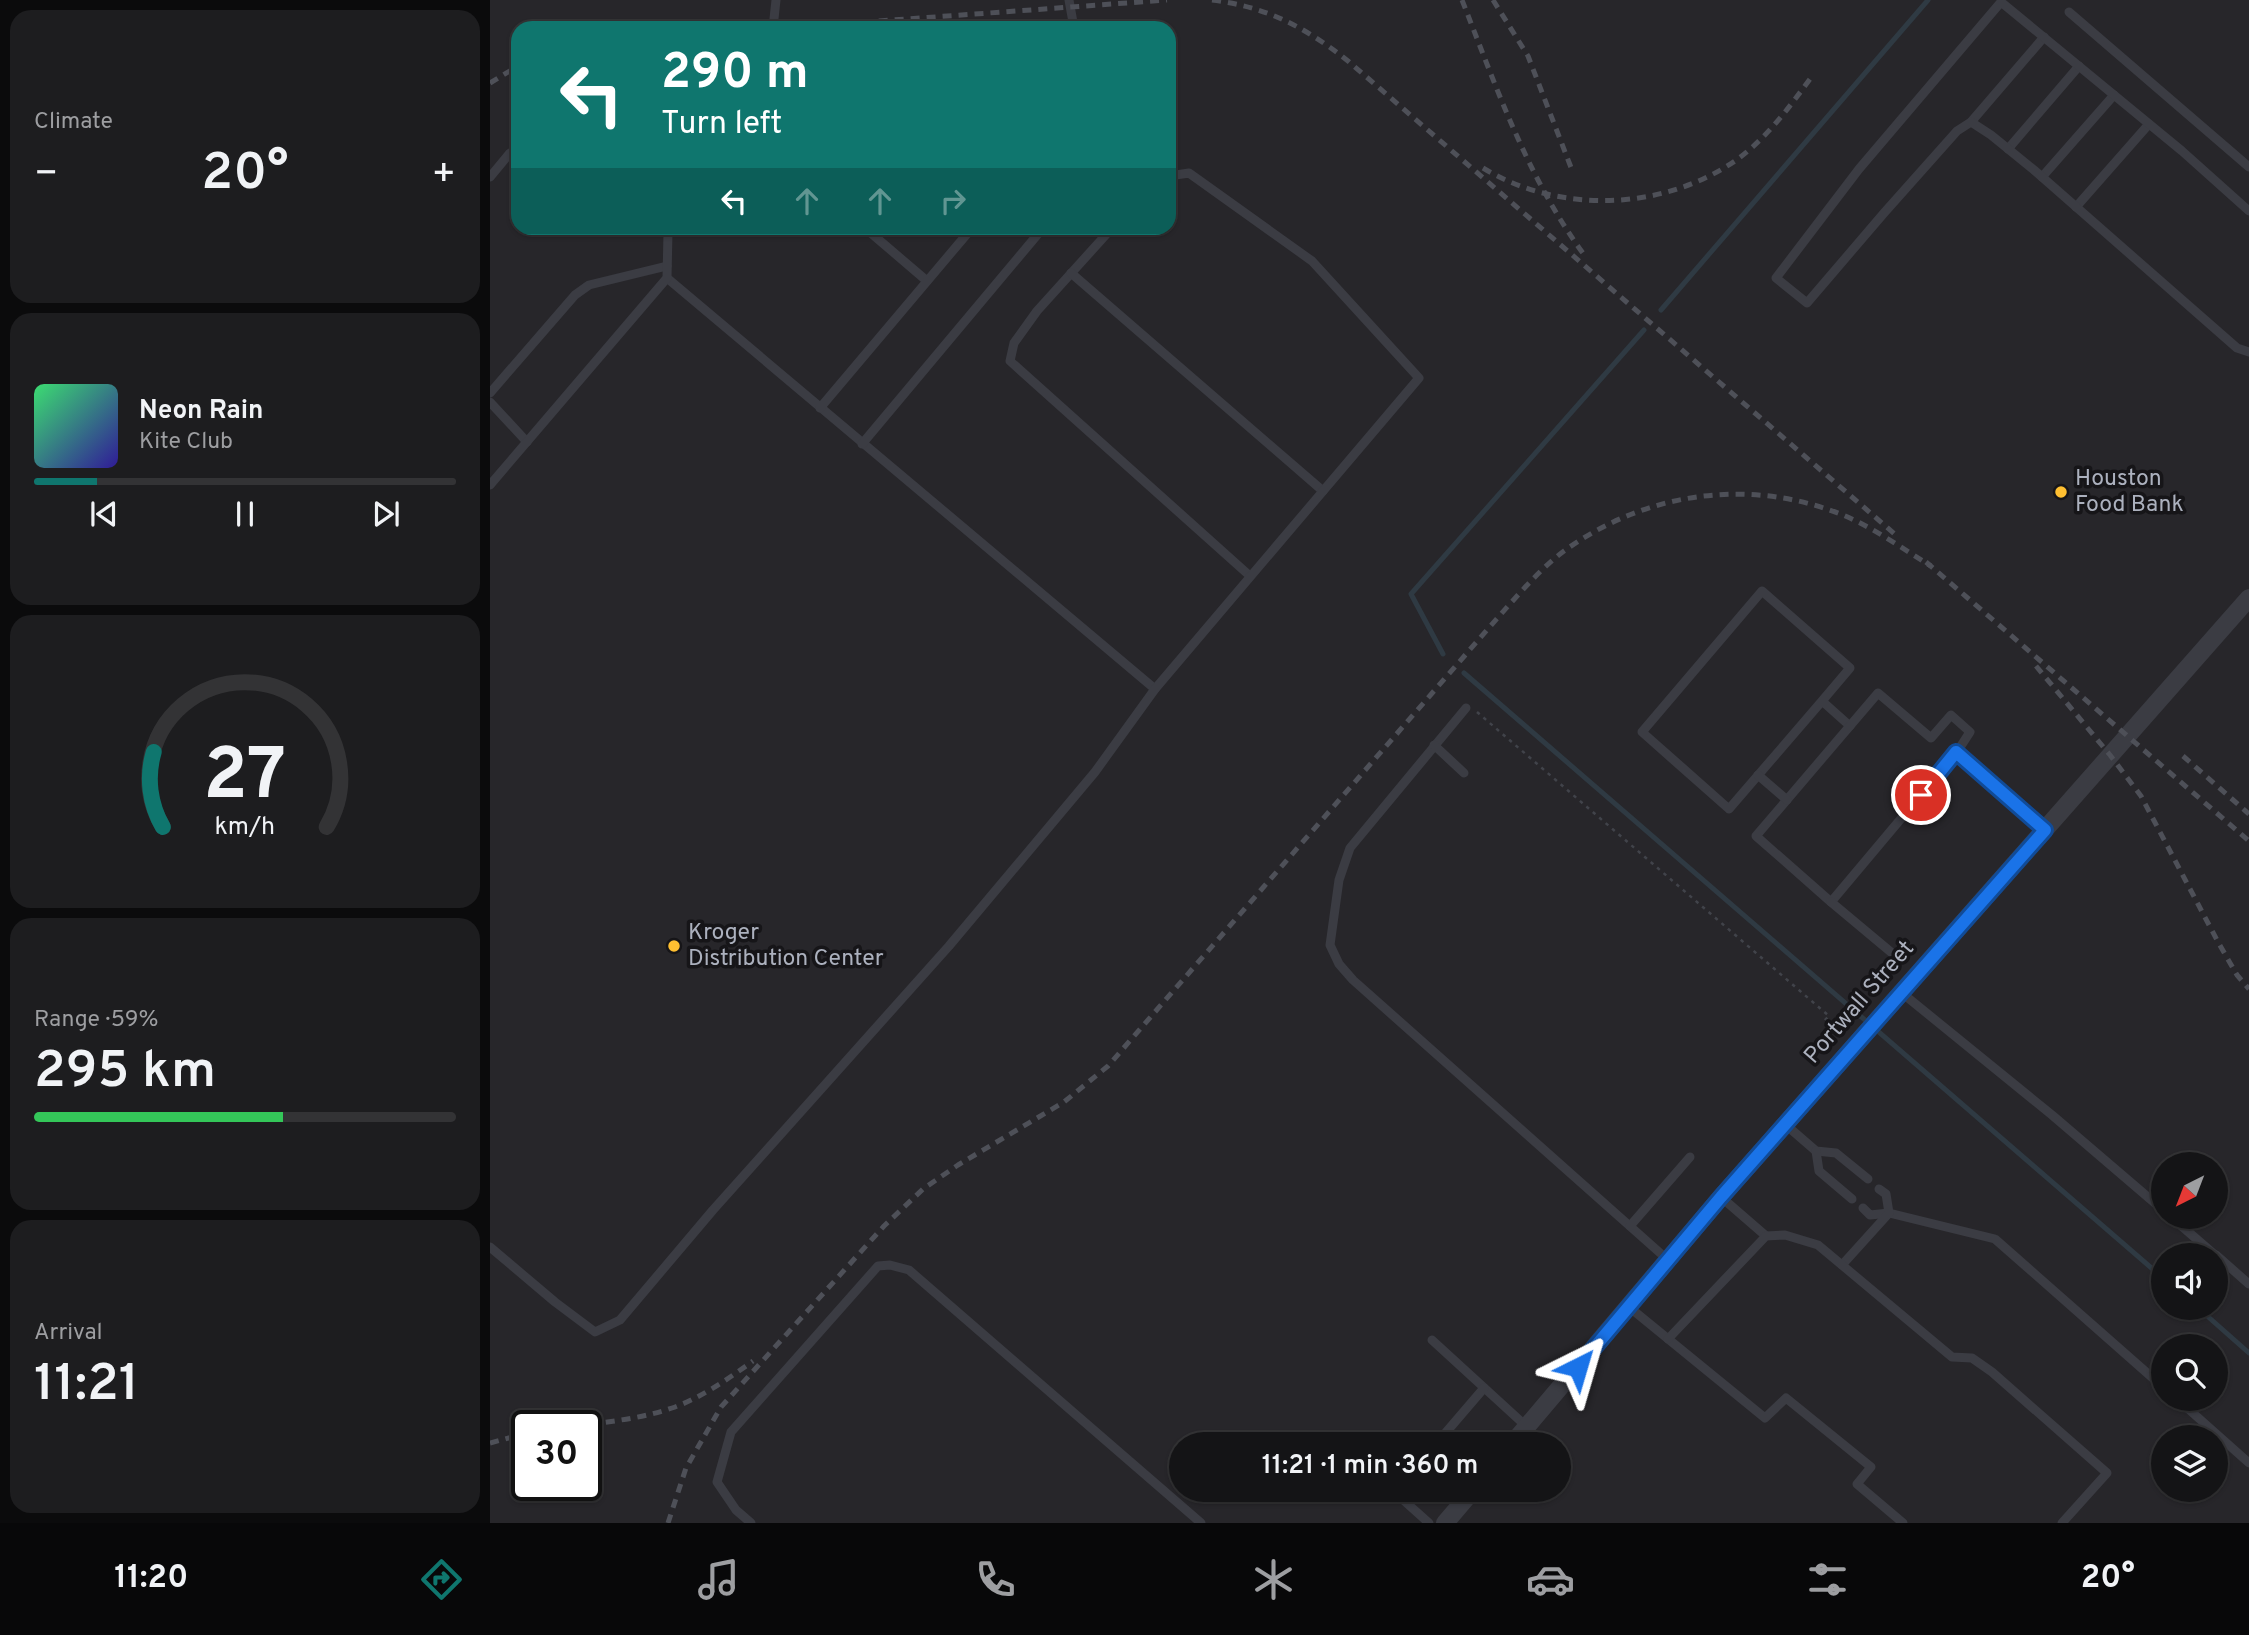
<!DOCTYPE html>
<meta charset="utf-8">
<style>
body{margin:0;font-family:Overpass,sans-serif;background:#1d1d1f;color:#f1f3f6;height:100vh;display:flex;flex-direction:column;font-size:26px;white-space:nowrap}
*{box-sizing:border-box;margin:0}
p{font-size:23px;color:#9d9ea1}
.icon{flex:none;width:38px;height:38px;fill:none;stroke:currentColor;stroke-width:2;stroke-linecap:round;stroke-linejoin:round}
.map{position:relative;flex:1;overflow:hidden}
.panel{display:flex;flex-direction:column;gap:10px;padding:10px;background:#0b0b0c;width:490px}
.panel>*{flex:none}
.banner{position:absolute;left:21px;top:21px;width:665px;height:214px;border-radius:21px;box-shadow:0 2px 5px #0004,0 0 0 2px #333335;background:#0f766e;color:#fff;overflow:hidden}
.needle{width:46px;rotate:222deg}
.fabs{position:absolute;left:1661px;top:1152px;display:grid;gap:14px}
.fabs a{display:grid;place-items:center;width:77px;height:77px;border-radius:50%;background:#141416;box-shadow:0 2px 5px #0004,0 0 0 2px #333335;font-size:35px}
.speed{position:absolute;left:21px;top:1410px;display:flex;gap:14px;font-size:35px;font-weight:700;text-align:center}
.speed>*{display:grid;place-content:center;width:91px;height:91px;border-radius:50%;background:#141416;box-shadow:0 2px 5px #0004,0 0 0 2px #333335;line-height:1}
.speed .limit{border:4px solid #111;border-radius:10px;background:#fff;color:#111}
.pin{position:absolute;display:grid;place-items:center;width:60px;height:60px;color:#fff;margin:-30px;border:4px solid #fff;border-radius:50%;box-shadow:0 2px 7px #0007}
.me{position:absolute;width:77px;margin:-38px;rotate:40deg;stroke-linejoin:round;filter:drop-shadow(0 0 5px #0008)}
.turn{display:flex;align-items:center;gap:24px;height:147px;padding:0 35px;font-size:32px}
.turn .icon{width:91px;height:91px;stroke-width:2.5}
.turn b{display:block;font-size:49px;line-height:60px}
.lanes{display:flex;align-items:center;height:66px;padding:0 35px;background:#0003;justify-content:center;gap:35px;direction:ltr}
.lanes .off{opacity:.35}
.big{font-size:52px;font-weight:600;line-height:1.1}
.panel .card{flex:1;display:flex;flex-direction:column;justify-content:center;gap:10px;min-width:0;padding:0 24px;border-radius:21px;background:#1d1d1f}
.panel .dial{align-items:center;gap:0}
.dial svg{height:182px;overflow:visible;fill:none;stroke:#333335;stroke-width:7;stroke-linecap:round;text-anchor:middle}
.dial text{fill:#f1f3f6;stroke:none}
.song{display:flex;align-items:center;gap:21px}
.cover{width:84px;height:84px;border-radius:10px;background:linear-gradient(135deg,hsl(140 70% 55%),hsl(250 70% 35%))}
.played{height:7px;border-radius:4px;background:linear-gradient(90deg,#0f766e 15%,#333335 15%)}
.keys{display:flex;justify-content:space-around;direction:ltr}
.heat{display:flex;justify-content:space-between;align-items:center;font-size:38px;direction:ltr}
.charge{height:10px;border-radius:5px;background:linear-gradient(90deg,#34c759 59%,#333335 0)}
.trip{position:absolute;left:679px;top:1432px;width:402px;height:70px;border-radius:35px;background:#141416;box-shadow:0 2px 5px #0004,0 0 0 2px #333335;font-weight:600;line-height:70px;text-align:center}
.tabs{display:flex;height:112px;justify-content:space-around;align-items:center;background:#080809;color:#9d9ea1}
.tabs .icon{width:49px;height:49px}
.tabs .selected{color:#0f766e}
.tabs b{font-size:32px;color:#f1f3f6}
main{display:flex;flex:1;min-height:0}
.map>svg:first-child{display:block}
</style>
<main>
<section class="panel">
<div class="card"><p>Climate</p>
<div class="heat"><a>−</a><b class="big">20°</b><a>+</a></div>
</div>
<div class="card">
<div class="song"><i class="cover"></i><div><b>Neon Rain</b><p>Kite Club</p></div></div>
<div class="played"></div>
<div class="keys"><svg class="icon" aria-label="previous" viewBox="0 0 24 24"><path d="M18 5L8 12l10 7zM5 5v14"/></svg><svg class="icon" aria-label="pause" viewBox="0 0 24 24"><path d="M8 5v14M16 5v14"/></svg><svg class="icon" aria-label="next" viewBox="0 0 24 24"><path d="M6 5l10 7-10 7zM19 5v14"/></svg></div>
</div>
<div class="card dial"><svg viewBox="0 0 100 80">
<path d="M14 69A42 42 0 1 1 86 69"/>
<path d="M14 69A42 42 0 0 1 10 36" stroke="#0f766e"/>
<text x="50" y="56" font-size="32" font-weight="700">27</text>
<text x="50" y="72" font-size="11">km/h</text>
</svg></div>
<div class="card"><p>Range · 59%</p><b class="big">295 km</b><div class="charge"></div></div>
<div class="card"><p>Arrival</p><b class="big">11:21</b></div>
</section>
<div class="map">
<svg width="1759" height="1523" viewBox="0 0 1759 1523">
<rect width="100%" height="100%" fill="#1b1b1d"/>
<path fill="#27262a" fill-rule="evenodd" d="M0 0H1759V1523H0ZM28 28H679V228H28ZM1673 1164H1726V1216H1673ZM1673 1255H1726V1307H1673ZM1673 1346H1726V1398H1673ZM37 1426H96V1486H37ZM1673 1437H1726V1489H1673ZM691 1444H1069V1489H691Z"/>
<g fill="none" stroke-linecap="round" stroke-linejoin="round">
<g stroke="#2f3a43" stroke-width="5">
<polyline points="1171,310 1438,0"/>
<polyline points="953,654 921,594 1154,330"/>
<polyline points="974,673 1673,1278"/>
<polyline points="1707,1307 1759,1353"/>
</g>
<polyline stroke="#41434a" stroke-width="2.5" stroke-dasharray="3.5 5" stroke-linecap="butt" points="987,712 1339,1016 1334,1021 1351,1036"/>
<g stroke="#3b3c43" stroke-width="9">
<polyline points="579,0 584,28"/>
<polyline points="1579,12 1759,167"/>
<polyline points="283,28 286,0"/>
<polyline points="1481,122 1554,37"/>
<polyline points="1518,149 1589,66"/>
<polyline points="0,177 20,153 28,148"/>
<polyline points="1552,177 1624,95"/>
<polyline points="1586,207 1659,124"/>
<polyline points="1759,211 1692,151 1511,2 1369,169 1286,278 1317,303 1394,213 1467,131 1481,122 1501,135 1544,170 1747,348 1759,352"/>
<polyline points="375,228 437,281"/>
<polyline points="622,228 547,311 524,343 520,361 760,576"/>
<polyline points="581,273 833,491"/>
<polyline points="177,278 665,689"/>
<polyline points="0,393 85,295 99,285 177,266"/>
<polyline points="0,402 37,442"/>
<polyline points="330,408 482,228"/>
<polyline points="372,444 553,228"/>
<polyline points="0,485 177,278 178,232 182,228"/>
<polyline points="1332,701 1239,809 1152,732 1272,591 1360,668 1332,701 1360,726"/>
<polyline points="976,708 860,848 849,880 840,945 849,964 863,980 1178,1260"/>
<polyline points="944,745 974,773"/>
<polyline points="1467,752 1480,732 1461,715 1441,738 1388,693 1266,836 1341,902 1467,752 1555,830"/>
<polyline points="1268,775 1297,800"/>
<polyline points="1341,902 1402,953"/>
<polyline points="1412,993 1562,1115 1673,1210"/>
<polyline points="1296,1125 1326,1151 1346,1153 1378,1179"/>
<polyline points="1326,1151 1329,1171 1362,1199"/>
<polyline points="1231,1197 1276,1236"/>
<polyline points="1373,1208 1380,1215 1399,1213 1505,1239 1673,1387"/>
<polyline points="1680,1216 1725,1255"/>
<polyline points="1140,1226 1200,1157"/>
<polyline points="0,1247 65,1302 105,1332 130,1320 223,1210 459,946 605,772 665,689 929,378 822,261 699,173 679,176"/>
<polyline points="1726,1255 1759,1284"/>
<polyline points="1352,1265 1399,1213 1396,1194 1389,1189"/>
<polyline points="1139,1307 1275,1418 1296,1398 1381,1467 1367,1484 1413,1523"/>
<polyline points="1178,1339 1276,1236 1295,1235 1328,1245 1462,1357 1482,1358 1502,1372 1617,1473 1572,1523"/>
<polyline points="942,1340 1037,1427"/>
<polyline points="1686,1398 1759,1463"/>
<polyline points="946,1444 994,1388"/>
<polyline points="901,1489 939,1523"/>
<polyline points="261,1523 246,1510 227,1482 241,1432 388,1266 400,1265 419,1270 711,1523"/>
</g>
<g stroke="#3b3c43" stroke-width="18">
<polyline points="1022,1444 1231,1197 1759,598"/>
<polyline points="955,1523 984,1489"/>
</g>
<g stroke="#4e5058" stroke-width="5" stroke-dasharray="9 7" stroke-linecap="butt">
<path d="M722 0C777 7 815 27 858 61L1407 536"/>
<path d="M972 0C1007 89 1038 179 1095 256"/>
<polyline points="1003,0 1038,56 1082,170"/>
<polyline points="293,28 677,0"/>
<polyline points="0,83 28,66"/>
<path d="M993 168C1069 214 1171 211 1245 161 1276 139 1298 109 1320 79"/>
<polyline points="1436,562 1759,841"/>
<polyline points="1546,666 1620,755 1651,796 1728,942 1747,975 1759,989"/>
<polyline points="1693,756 1759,814"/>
<path d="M84 1426C117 1422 150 1419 182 1408 211 1398 238 1379 263 1361"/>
<polyline points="0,1443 37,1433"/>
<path d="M178 1523 196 1468 231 1407 394 1226 433 1189 468 1165 574 1102 618 1066 1010 615C1030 593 1050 569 1074 551 1156 492 1259 477 1353 515 1384 528 1413 549 1441 566"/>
</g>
</g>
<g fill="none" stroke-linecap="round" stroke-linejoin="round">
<g stroke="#114b97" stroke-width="18">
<polyline id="route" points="1088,1367 1231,1197 1555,830 1466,752 1431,795"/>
</g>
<use href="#route" stroke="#1a73e8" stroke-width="12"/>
</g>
<g fill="#ffbf31" stroke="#161518" stroke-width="2.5">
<circle cx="1571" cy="492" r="7"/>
<circle cx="184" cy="946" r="7"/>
</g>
<g text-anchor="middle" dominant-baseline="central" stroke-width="7" stroke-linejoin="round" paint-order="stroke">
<g font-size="23" fill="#acb1be" stroke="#161518" text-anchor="start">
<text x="1585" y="479">Houston<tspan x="1585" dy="26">Food Bank</tspan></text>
<text x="198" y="933">Kroger<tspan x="198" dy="26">Distribution Center</tspan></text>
</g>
<g font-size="23" fill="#acb1be" stroke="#161518">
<text transform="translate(1370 1003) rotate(-49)">Portwall Street</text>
</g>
</g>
</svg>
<div class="fabs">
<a><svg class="needle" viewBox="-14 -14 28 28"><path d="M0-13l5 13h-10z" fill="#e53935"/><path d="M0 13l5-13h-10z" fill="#9d9ea1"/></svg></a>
<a><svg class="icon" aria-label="sound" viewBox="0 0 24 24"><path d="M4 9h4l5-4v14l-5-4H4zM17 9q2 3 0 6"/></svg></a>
<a><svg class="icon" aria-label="search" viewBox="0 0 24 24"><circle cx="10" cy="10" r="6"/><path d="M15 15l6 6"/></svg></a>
<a><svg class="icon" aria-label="layers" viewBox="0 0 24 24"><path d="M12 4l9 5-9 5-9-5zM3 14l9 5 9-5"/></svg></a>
</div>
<div class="speed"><div class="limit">30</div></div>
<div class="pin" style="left:1431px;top:795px;background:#d93025"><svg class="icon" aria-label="arrive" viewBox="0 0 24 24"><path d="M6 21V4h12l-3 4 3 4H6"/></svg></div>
<svg class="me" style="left:1088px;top:1367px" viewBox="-20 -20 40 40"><path d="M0-17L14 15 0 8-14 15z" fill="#1a73e8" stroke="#fff" stroke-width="4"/></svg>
<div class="trip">11:21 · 1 min · 360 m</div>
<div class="banner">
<div class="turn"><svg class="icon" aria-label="left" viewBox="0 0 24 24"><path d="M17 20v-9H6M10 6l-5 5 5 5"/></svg><div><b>290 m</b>Turn left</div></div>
<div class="lanes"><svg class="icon" aria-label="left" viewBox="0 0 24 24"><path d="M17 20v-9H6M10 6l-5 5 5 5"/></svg><svg class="icon off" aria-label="ahead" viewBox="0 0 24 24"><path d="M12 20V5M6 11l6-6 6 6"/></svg><svg class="icon off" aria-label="ahead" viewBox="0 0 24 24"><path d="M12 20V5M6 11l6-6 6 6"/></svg><svg class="icon off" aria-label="right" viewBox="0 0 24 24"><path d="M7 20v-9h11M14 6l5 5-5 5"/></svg></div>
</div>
</div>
</main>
<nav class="tabs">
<b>11:20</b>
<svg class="icon selected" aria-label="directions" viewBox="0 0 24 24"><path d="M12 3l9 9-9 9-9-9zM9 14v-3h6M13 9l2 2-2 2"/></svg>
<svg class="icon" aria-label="music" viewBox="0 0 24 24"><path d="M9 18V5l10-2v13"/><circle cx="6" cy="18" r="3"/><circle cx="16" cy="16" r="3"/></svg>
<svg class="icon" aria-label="phone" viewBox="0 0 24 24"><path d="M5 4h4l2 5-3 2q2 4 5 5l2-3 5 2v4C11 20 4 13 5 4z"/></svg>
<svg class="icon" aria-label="climate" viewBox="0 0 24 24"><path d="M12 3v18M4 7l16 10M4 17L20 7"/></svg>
<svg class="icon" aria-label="car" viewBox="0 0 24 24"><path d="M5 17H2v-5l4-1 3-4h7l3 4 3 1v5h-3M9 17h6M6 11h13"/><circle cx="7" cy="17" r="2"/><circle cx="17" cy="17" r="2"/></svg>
<svg class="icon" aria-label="filters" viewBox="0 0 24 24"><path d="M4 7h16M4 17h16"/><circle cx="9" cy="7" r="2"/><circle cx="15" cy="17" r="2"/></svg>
<b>20°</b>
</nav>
